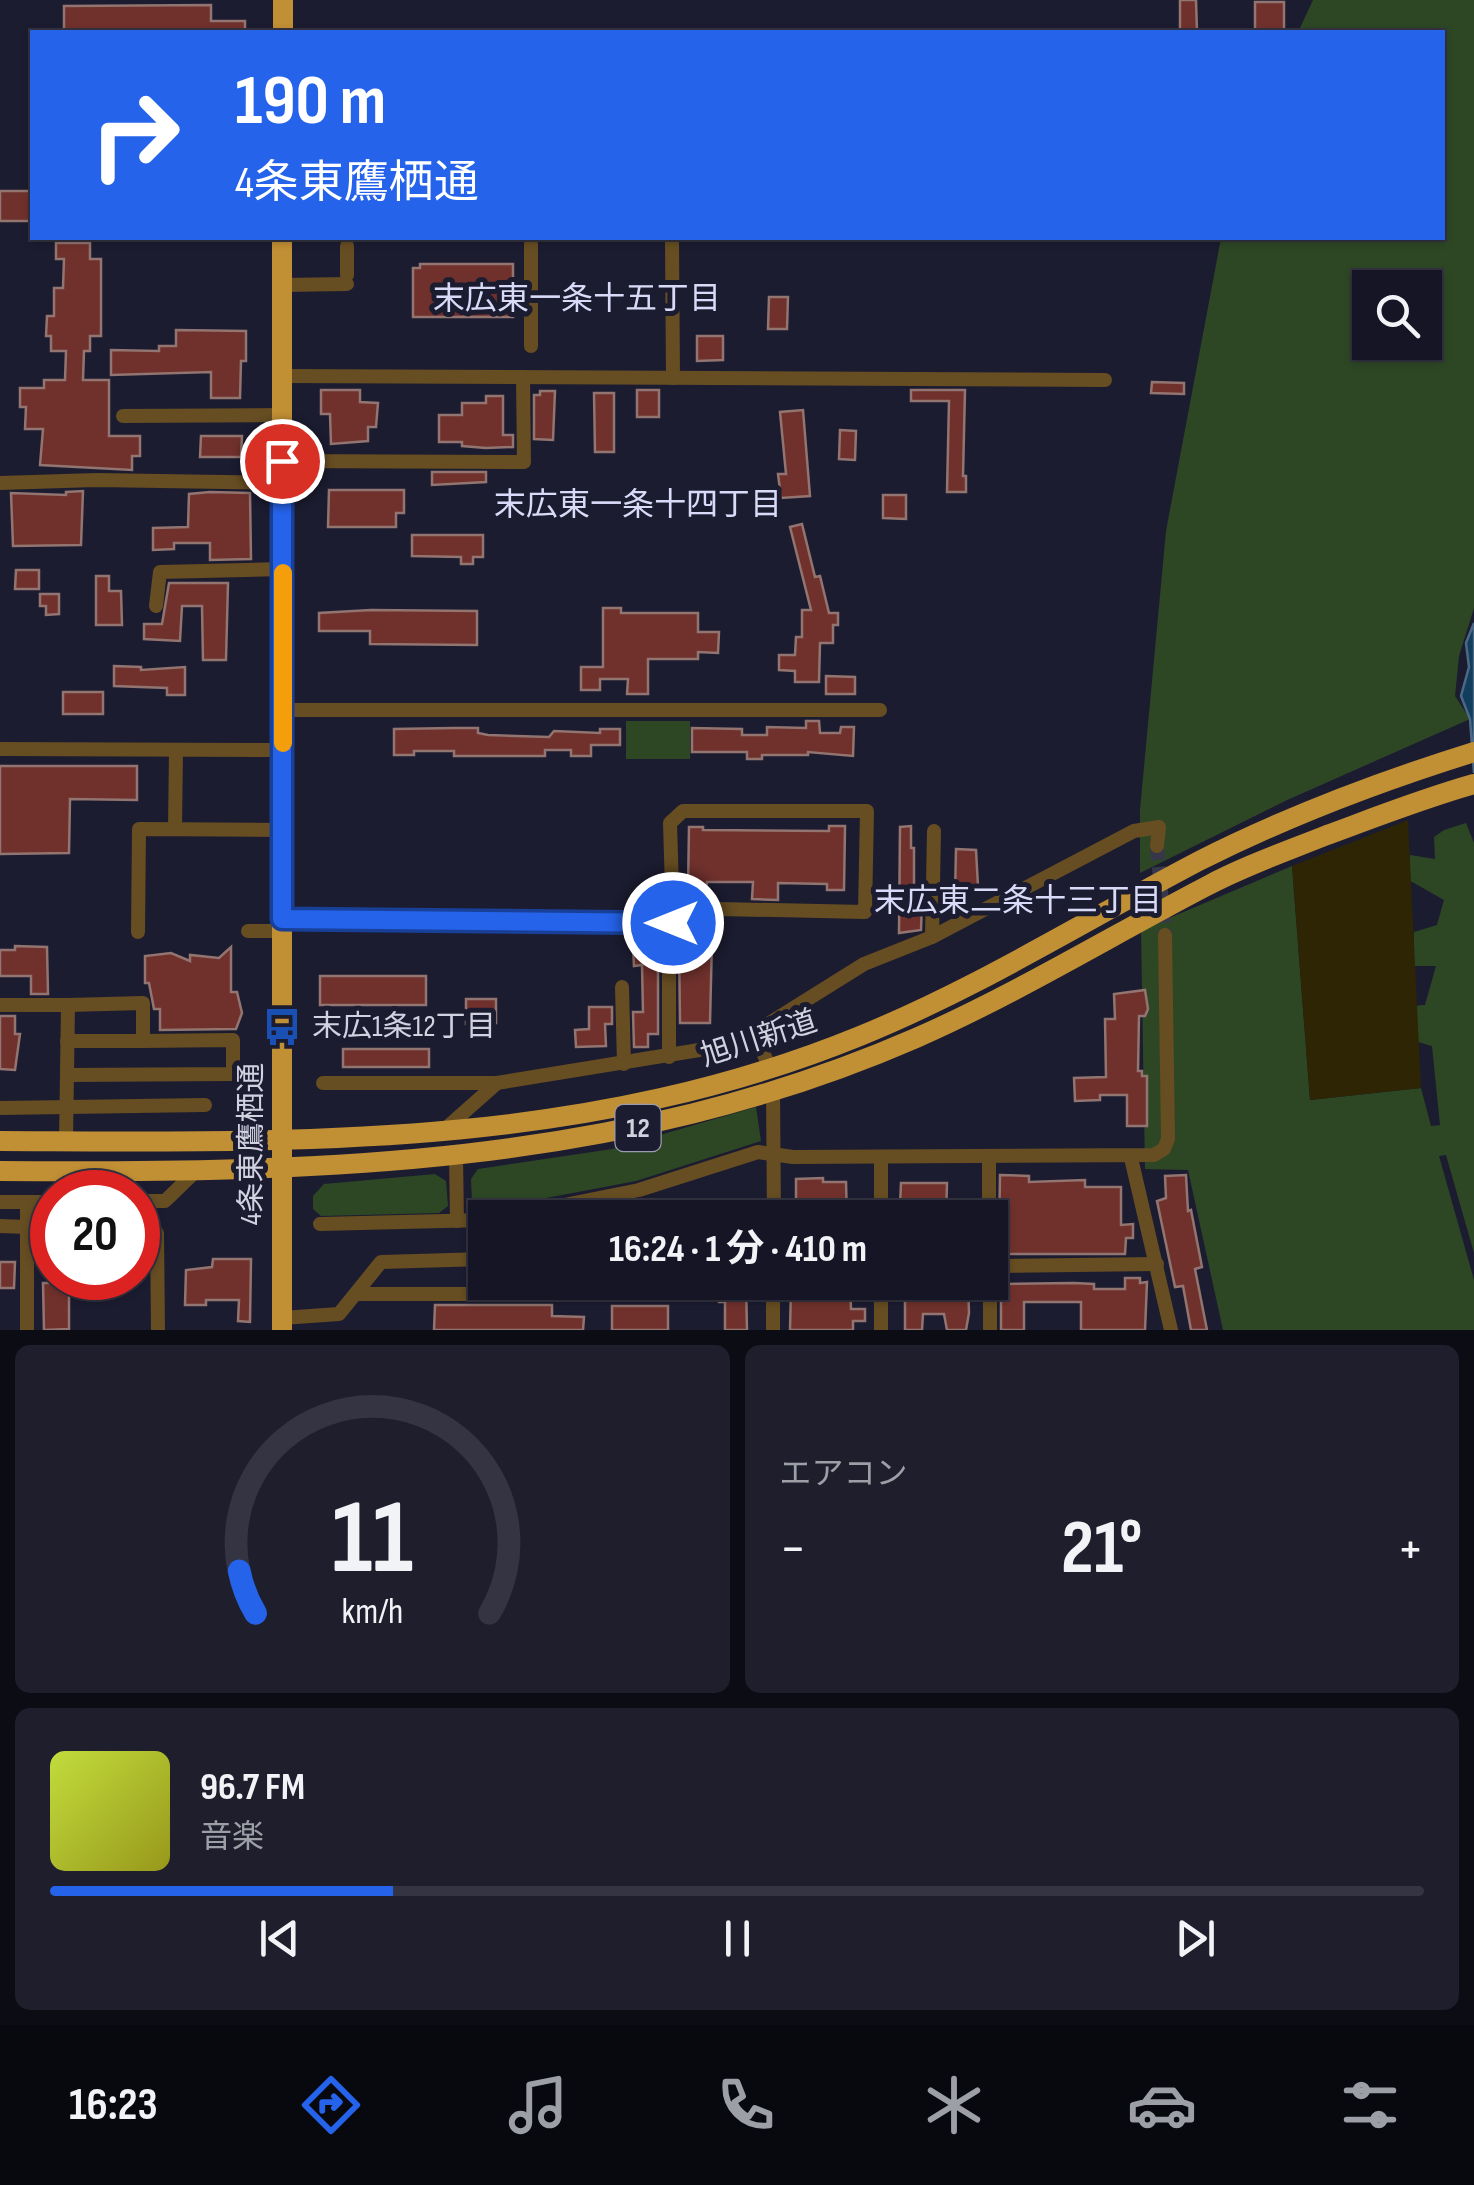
<!DOCTYPE html>
<html lang="ja">
<meta charset="utf-8">
<style>
body{margin:0;font-family:"Sofia Sans Condensed","Noto Sans JP",sans-serif;background:#1e1e2d;color:#f1f3f6;height:100vh;display:flex;flex-direction:column;font-size:38px;white-space:nowrap}
*{box-sizing:border-box;margin:0}
p{font-size:32px;color:#9d9fa7}
.icon{flex:none;width:55px;height:55px;fill:none;stroke:currentColor;stroke-width:2;stroke-linecap:round;stroke-linejoin:round}
.map{position:relative;height:1330px;overflow:hidden}
.details{display:flex;flex-direction:column;gap:15px;padding:15px;background:#0c0c14;flex:1}
.details>*{flex:none}
.banner{position:absolute;left:30px;top:30px;width:1415px;height:210px;border-radius:0px;box-shadow:0 2px 8px #0004,0 0 0 2px #343442;background:#2563eb;color:#fff;overflow:hidden}
.buttons{position:absolute;left:1352px;top:270px;display:grid;gap:20px}
.buttons a{display:grid;place-items:center;width:90px;height:90px;border-radius:0px;background:#151525;box-shadow:0 2px 8px #0004,0 0 0 2px #343442;font-size:50px}
.speed{position:absolute;left:30px;top:1170px;display:flex;gap:20px;font-size:50px;font-weight:700;text-align:center}
.speed>*{display:grid;place-content:center;width:130px;height:130px;border-radius:50%;background:#151525;box-shadow:0 2px 8px #0004,0 0 0 2px #343442;line-height:1}
.speed .limit{border:15px solid #d22;background:#fff;color:#111}
.pin{position:absolute;display:grid;place-items:center;width:85px;height:85px;color:#fff;margin:-42px;border:5px solid #fff;border-radius:50%;box-shadow:0 2px 10px #0007}
.me{position:absolute;width:110px;margin:-55px;rotate:270deg;stroke-linejoin:round;filter:drop-shadow(0 0 8px #0008)}
.turn{display:flex;align-items:center;gap:35px;height:210px;padding:0 40px;font-size:45px}
.turn .icon{width:130px;height:130px;stroke-width:2.5}
.turn b{display:block;font-size:70px;line-height:85px}
.big{font-size:75px;font-weight:700;line-height:1.1}
.details .widget{flex:1;display:flex;flex-direction:column;justify-content:center;gap:15px;min-width:0;padding:0 35px;border-radius:15px;background:#1e1e2d}
.details .dial{align-items:center;gap:0}
.dial svg{height:260px;overflow:visible;fill:none;stroke:#343442;stroke-width:7;stroke-linecap:round;text-anchor:middle}
.dial text{fill:#f1f3f6;stroke:none}
.song{display:flex;align-items:center;gap:30px}
.cover{width:120px;height:120px;border-radius:15px;background:linear-gradient(135deg,hsl(70 70% 55%),hsl(60 70% 35%))}
.played{height:10px;border-radius:5px;background:linear-gradient(90deg,#2563eb 25%,#343442 25%)}
.keys{display:flex;justify-content:space-around;direction:ltr}
.heat{display:flex;justify-content:space-between;align-items:center;font-size:55px;direction:ltr}
.details .tiles{flex:1;display:grid;gap:15px;grid-template-columns:1fr 1fr}
.widget:last-child{grid-column:span 2}
.trip{position:absolute;left:468px;top:1200px;width:540px;height:100px;border-radius:0px;background:#151525;box-shadow:0 2px 8px #0004,0 0 0 2px #343442;font-weight:700;line-height:100px;text-align:center}
.tabs{display:flex;height:160px;justify-content:space-around;align-items:center;background:#08080f;color:#9d9fa7}
.tabs .icon{width:70px;height:70px}
.tabs .active{color:#2563eb}
.tabs b{font-size:45px;color:#f1f3f6}
.map>svg:first-child{display:block}
</style>
<div class="map">
<svg width="1474" height="1330" viewBox="0 0 1474 1330">
<rect width="100%" height="100%" fill="#1c1c31"/>
<g fill="#2d4725" fill-rule="evenodd">
<path d="M1313 0H1474V608L1459 656 1455 696 1470 719 1285 801 1140 873V810L1166 531 1221 238H1442V32H1298ZM1370 288H1425V342H1370Z"/>
<rect x="626" y="721" width="64" height="38"/>
<polygon points="1466,823 1474,843 1474,1253 1446,1155 1439,1156 1474,1280 1474,1330 1223,1330 1188,1170 1145,1169 1141,930 1292,866 1310,1100 1421,1088 1431,1126 1440,1125 1432,1046 1411,1040 1408,1006 1425,1005 1436,966 1412,966 1414,932 1437,925 1444,900 1407,879 1410,855 1435,859 1434,837 1444,830"/>
<polygon points="756,1107 761,1141 636,1181 483,1210 472,1202 471,1179 478,1169 612,1149"/>
<polygon points="435,1174 446,1181 448,1206 439,1213 321,1216 313,1209 313,1196 324,1184"/>
</g>
<polygon fill="#2d2504" points="1408,820 1421,1088 1310,1100 1292,866"/>
<polygon fill="#123d5d" stroke="#4b6984" stroke-width="2.5" points="1474,623 1474,773 1470,719 1461,696 1469,667 1466,643"/>
<g fill="#70312c" stroke="#927470" stroke-width="2.5">
<polygon points="1180,0 1196,0 1197,32 1180,32"/>
<rect x="1255" y="2" width="29" height="30"/>
<polygon points="211,5 211,21 245,21 245,32 64,32 64,6"/>
<rect x="0" y="191" width="32" height="30"/>
<polygon points="56,243 90,243 90,259 101,259 101,336 90,336 90,351 84,351 83,380 109,380 109,436 140,436 140,456 132,456 132,470 40,465 43,429 25,429 26,407 20,407 20,388 44,388 44,380 65,380 66,351 51,351 51,336 46,336 47,316 54,316 54,288 63,288 64,259 56,259"/>
<polygon points="420,264 513,264 513,317 413,317 413,268 420,268"/>
<polygon points="769,297 788,297 787,329 768,329"/>
<polygon points="176,330 246,331 246,361 241,361 240,398 211,398 211,372 111,375 111,350 159,351 159,346 176,346"/>
<polygon points="697,336 723,336 723,360 697,361"/>
<polygon points="1152,382 1184,383 1184,394 1151,393"/>
<polygon points="321,390 360,390 360,402 378,403 376,427 368,427 368,441 331,444 330,414 321,414"/>
<rect x="637" y="390" width="22" height="27"/>
<polygon points="911,390 965,390 963,476 966,476 966,492 947,492 949,401 911,401"/>
<polygon points="540,391 555,391 553,440 534,439 534,395 540,395"/>
<polygon points="594,393 614,393 614,452 595,452"/>
<polygon points="486,396 503,396 503,435 513,435 513,447 486,448 462,446 462,442 439,442 439,415 462,415 462,403 486,403"/>
<polygon points="803,410 810,496 781,498 778,474 786,474 780,412"/>
<polygon points="840,430 856,431 855,460 839,459"/>
<polygon points="201,436 242,436 241,457 200,457"/>
<polygon points="432,472 486,472 486,482 432,485"/>
<polygon points="329,490 404,490 404,513 396,513 396,527 328,527"/>
<polygon points="83,491 81,545 13,546 11,493 66,495 66,492"/>
<polygon points="210,492 250,493 251,559 210,560 210,543 174,543 174,549 153,550 153,528 188,527 189,494"/>
<polygon points="883,495 906,495 906,519 883,518"/>
<polygon points="802,524 815,577 820,576 829,613 838,613 838,625 833,625 833,643 820,643 819,682 795,682 795,671 779,670 779,655 795,655 796,637 802,637 802,610 811,610 790,527"/>
<polygon points="412,535 483,535 483,557 473,557 473,564 461,564 461,557 412,556"/>
<polygon points="16,570 39,570 39,589 15,589"/>
<polygon points="96,576 109,576 109,591 121,591 122,625 96,625"/>
<polygon points="169,583 228,583 226,660 203,660 202,606 182,606 180,641 144,639 144,624 162,624"/>
<polygon points="40,594 59,594 59,614 46,615 46,606 40,606"/>
<polygon points="603,608 621,608 621,613 698,613 698,632 719,632 718,653 698,652 698,659 648,659 648,694 627,694 628,679 600,679 600,690 581,690 581,667 603,667"/>
<polygon points="371,610 477,611 477,645 370,644 370,631 319,631 319,613"/>
<polygon points="114,666 141,667 141,670 185,667 185,695 167,695 167,688 114,686"/>
<polygon points="826,676 855,677 855,694 826,694"/>
<rect x="63" y="692" width="40" height="22"/>
<polygon points="806,721 819,721 820,733 840,733 841,727 854,727 853,756 808,752 808,755 762,755 762,759 747,759 747,752 692,752 692,728 742,729 742,735 767,735 767,727 806,728"/>
<polygon points="454,728 478,728 478,733 488,735 549,737 554,731 600,733 600,729 620,729 620,745 591,745 591,756 571,756 571,750 545,750 545,756 454,756 454,751 414,751 414,755 394,755 394,729"/>
<polygon points="0,766 137,766 137,800 70,799 69,853 0,854"/>
<polygon points="829,826 845,826 844,890 827,890 827,884 778,883 778,900 752,899 753,882 707,882 706,889 688,889 689,827 703,827 703,830 829,831"/>
<polygon points="911,826 911,848 914,848 914,902 922,902 921,930 899,933 900,827"/>
<polygon points="956,849 976,850 978,886 974,885 973,891 967,891 967,895 955,895"/>
<polygon points="679,939 712,939 710,1023 680,1023"/>
<polygon points="15,946 47,947 48,994 31,994 31,976 0,976 0,950 15,950"/>
<polygon points="658,946 658,1034 648,1034 648,1047 634,1047 633,1012 643,1012 642,965 634,966 633,947"/>
<polygon points="231,947 231,992 237,992 242,1013 236,1029 160,1030 160,1009 154,1009 149,983 145,983 145,956 171,953 190,961 190,955 219,958"/>
<rect x="320" y="976" width="106" height="29"/>
<polygon points="1145,990 1148,1009 1145,1016 1139,1016 1138,1071 1142,1071 1142,1076 1147,1076 1147,1126 1127,1126 1127,1095 1100,1095 1100,1100 1075,1101 1074,1078 1106,1077 1105,1019 1115,1019 1114,994"/>
<polygon points="466,999 496,999 496,1023 466,1024"/>
<polygon points="589,1007 612,1007 612,1024 605,1024 606,1046 576,1047 575,1030 589,1029"/>
<polygon points="0,1016 15,1016 15,1034 20,1034 15,1070 0,1069"/>
<rect x="343" y="1049" width="86" height="18"/>
<polygon points="1000,1175 1029,1176 1029,1182 1085,1180 1085,1187 1121,1187 1121,1225 1133,1224 1133,1238 1126,1238 1125,1254 1003,1254 1003,1237 999,1237"/>
<polygon points="1186,1175 1188,1211 1191,1210 1202,1267 1195,1269 1207,1330 1191,1330 1183,1286 1175,1287 1157,1201 1166,1198 1165,1176"/>
<polygon points="823,1178 823,1182 846,1182 847,1218 796,1216 796,1179"/>
<polygon points="901,1183 947,1183 946,1218 907,1218 907,1206 900,1206"/>
<polygon points="213,1259 251,1259 250,1322 238,1321 239,1300 206,1300 206,1305 185,1305 186,1270 212,1267"/>
<polygon points="0,1262 15,1262 14,1288 0,1288"/>
<polygon points="1125,1278 1140,1278 1140,1283 1147,1282 1145,1330 1081,1330 1081,1302 1024,1302 1024,1330 1001,1330 1001,1284 1074,1283 1094,1284 1094,1289 1125,1289"/>
<polygon points="718,1282 746,1282 747,1330 725,1330 725,1302 719,1302"/>
<polygon points="797,1282 850,1282 851,1309 865,1309 865,1321 853,1321 853,1330 790,1330 791,1288 797,1288"/>
<polygon points="909,1282 968,1282 969,1313 966,1330 947,1330 944,1314 923,1314 922,1330 905,1330 905,1290 909,1290"/>
<polygon points="43,1283 69,1283 69,1329 44,1330"/>
<polygon points="435,1305 552,1305 552,1316 584,1317 583,1330 434,1330"/>
<rect x="612" y="1306" width="56" height="24"/>
</g>
<g fill="none" stroke-linecap="round" stroke-linejoin="round">
<polyline stroke="#37374b" stroke-width="14" stroke-dasharray="14 7" stroke-linecap="butt" points="1157,846 1165,935"/>
<g stroke="#664d22" stroke-width="14">
<polyline points="672,243 673,378"/>
<polyline points="531,244 531,346"/>
<polyline points="347,275 347,246"/>
<polyline points="283,285 347,284"/>
<polyline points="283,376 1105,380"/>
<polyline points="123,416 283,415"/>
<polyline points="283,461 524,462 523,377"/>
<polyline points="0,483 96,480 283,483"/>
<polyline points="156,606 160,572 283,569"/>
<polyline points="283,710 880,710"/>
<polyline points="0,749 283,750"/>
<polyline points="175,829 176,750"/>
<polyline points="282,919 673,923 670,823 683,811 867,811 865,912 672,908"/>
<polyline points="248,931 282,931"/>
<polyline points="138,932 139,829 282,830"/>
<polyline points="932,937 934,831"/>
<polyline points="669,942 669,1057"/>
<polyline points="622,987 624,1064"/>
<polyline points="0,1005 68,1005 66,1141"/>
<polyline points="754,1033 770,1068"/>
<polyline points="67,1041 143,1041 143,1003 68,1005"/>
<polyline points="67,1075 233,1074 233,1040 143,1041"/>
<polyline points="323,1083 497,1083 736,1044 864,964 932,937 1134,831 1159,827 1157,846"/>
<polyline points="773,1092 774,1218"/>
<polyline points="0,1108 205,1105"/>
<polyline points="444,1130 497,1083"/>
<polyline points="456,1156 457,1221"/>
<polyline points="881,1158 881,1218"/>
<polyline points="989,1158 989,1218"/>
<polyline points="1131,1158 1171,1330"/>
<polyline points="138,1201 165,1201 195,1172"/>
<polyline points="0,1202 52,1202"/>
<polyline points="500,1218 639,1190 758,1152 793,1157 1154,1155 1164,1149 1168,1139 1165,935"/>
<polyline points="320,1224 485,1220"/>
<polyline points="0,1226 52,1228"/>
<polyline points="138,1232 157,1233 158,1330"/>
<polyline points="990,1266 1157,1264"/>
<polyline points="881,1282 881,1330"/>
<polyline points="356,1294 573,1294 574,1282"/>
<polyline points="282,1318 339,1314 381,1262 485,1259"/>
<polyline points="27,1330 27,1202"/>
<polyline points="773,1330 773,1282"/>
<polyline points="990,1330 990,1282"/>
</g>
<g stroke="#c18f34" stroke-width="20">
<polyline points="283,32 283,0"/>
<path d="M0 1141C295 1142 581 1150 860 1036 978 988 1086 920 1199 861 1286 817 1381 781 1474 752"/>
<path d="M0 1171C317 1173 620 1167 916 1038 1016 994 1109 937 1205 887 1244 866 1287 851 1327 835 1376 817 1424 798 1474 784"/>
<polyline points="282,1330 282,238"/>
</g>
</g>
<g fill="none" stroke-linecap="round" stroke-linejoin="round">
<g stroke="#184099" stroke-width="25">
<polyline id="route" points="282,461 282,919 673,923"/>
</g>
<use href="#route" stroke="#2563eb" stroke-width="18"/>
<polyline stroke="#f59e0b" stroke-width="18" points="283,573 283,743"/>
</g>
<defs>
<g id="bus-bare" transform="scale(3)"><path d="M-5-6H5V4H4V6H2V4H-2V6H-4V4H-5ZM-3.5-4V0h7V-4ZM-3.5 1.2v1.5H-2V1.2ZM2 1.2v1.5H3.5V1.2Z" fill="#1a4fb4" stroke="#1c1c31" stroke-width="2.5" paint-order="stroke"/></g>
</defs>
<g fill-rule="evenodd">
<use href="#bus-bare" x="282" y="1027"/>
</g>
<g text-anchor="middle" dominant-baseline="central" stroke-width="10" stroke-linejoin="round" paint-order="stroke">
<rect fill="#1c1c31" stroke="#9b9bac" stroke-width="2.5" x="615.5" y="1105" width="45" height="46" rx="8"/>
<g font-size="28" font-weight="bold" fill="#d1d1e0">
<text x="638" y="1128">12</text>
</g>
<g font-size="30" fill="#d1d1e0" stroke="#1c1c31" text-anchor="start">
<text x="312" y="1027">末広1条12丁目</text>
</g>
<g font-size="30" fill="#d1d1e0" stroke="#1c1c31">
<text transform="translate(759 1039) rotate(-18)">旭川新道</text>
<text transform="translate(252 1144) rotate(-90)">4条東鷹栖通</text>
</g>
<g font-size="32" fill="#d9daf7" stroke="#1c1c31">
<text x="577" y="299">末広東一条十五丁目</text>
<text x="638" y="505">末広東一条十四丁目</text>
<text x="1018" y="901">末広東二条十三丁目</text>
</g>
</g>
</svg>
<div class="buttons">
<a><svg class="icon" aria-label="search" viewBox="0 0 24 24"><circle cx="10" cy="10" r="6"/><path d="M15 15l6 6"/></svg></a>
</div>
<div class="speed"><div class="limit">20</div></div>
<div class="pin" style="left:282px;top:461px;background:#d93025"><svg class="icon" aria-label="arrive" viewBox="0 0 24 24"><path d="M6 21V4h12l-3 4 3 4H6"/></svg></div>
<svg class="me" style="left:673px;top:923px" viewBox="-20 -20 40 40"><circle r="17" fill="#2563eb" stroke="#fff" stroke-width="3"/><path d="M0-11L8 9 0 5-8 9z" fill="#fff"/></svg>
<div class="trip">16:24 · 1 分 · 410 m</div>
<div class="banner">
<div class="turn"><svg class="icon" aria-label="right" viewBox="0 0 24 24"><path d="M7 20v-9h11M14 6l5 5-5 5"/></svg><div><b>190 m</b>4条東鷹栖通</div></div>
</div>
</div>
<section class="details">
<div class="tiles">
<div class="widget dial"><svg viewBox="0 0 100 80">
<path d="M14 69A42 42 0 1 1 86 69"/>
<path d="M14 69A42 42 0 0 1 9 56" stroke="#2563eb"/>
<text x="50" y="56" font-size="32" font-weight="700">11</text>
<text x="50" y="72" font-size="11">km/h</text>
</svg></div>
<div class="widget"><p>エアコン</p>
<div class="heat"><a>−</a><b class="big">21°</b><a>+</a></div>
</div>
<div class="widget">
<div class="song"><i class="cover"></i><div><b>96.7 FM</b><p>音楽</p></div></div>
<div class="played"></div>
<div class="keys"><svg class="icon" aria-label="previous" viewBox="0 0 24 24"><path d="M18 5L8 12l10 7zM5 5v14"/></svg><svg class="icon" aria-label="pause" viewBox="0 0 24 24"><path d="M8 5v14M16 5v14"/></svg><svg class="icon" aria-label="next" viewBox="0 0 24 24"><path d="M6 5l10 7-10 7zM19 5v14"/></svg></div>
</div>
</div>
</section>
<nav class="tabs">
<b>16:23</b>
<svg class="icon active" aria-label="directions" viewBox="0 0 24 24"><path d="M12 3l9 9-9 9-9-9zM9 14v-3h6M13 9l2 2-2 2"/></svg>
<svg class="icon" aria-label="music" viewBox="0 0 24 24"><path d="M9 18V5l10-2v13"/><circle cx="6" cy="18" r="3"/><circle cx="16" cy="16" r="3"/></svg>
<svg class="icon" aria-label="phone" viewBox="0 0 24 24"><path d="M5 4h4l2 5-3 2q2 4 5 5l2-3 5 2v4C11 20 4 13 5 4z"/></svg>
<svg class="icon" aria-label="climate" viewBox="0 0 24 24"><path d="M12 3v18M4 7l16 10M4 17L20 7"/></svg>
<svg class="icon" aria-label="car" viewBox="0 0 24 24"><path d="M5 17H2v-5l4-1 3-4h7l3 4 3 1v5h-3M9 17h6M6 11h13"/><circle cx="7" cy="17" r="2"/><circle cx="17" cy="17" r="2"/></svg>
<svg class="icon" aria-label="filters" viewBox="0 0 24 24"><path d="M4 7h16M4 17h16"/><circle cx="9" cy="7" r="2"/><circle cx="15" cy="17" r="2"/></svg>
</nav>
